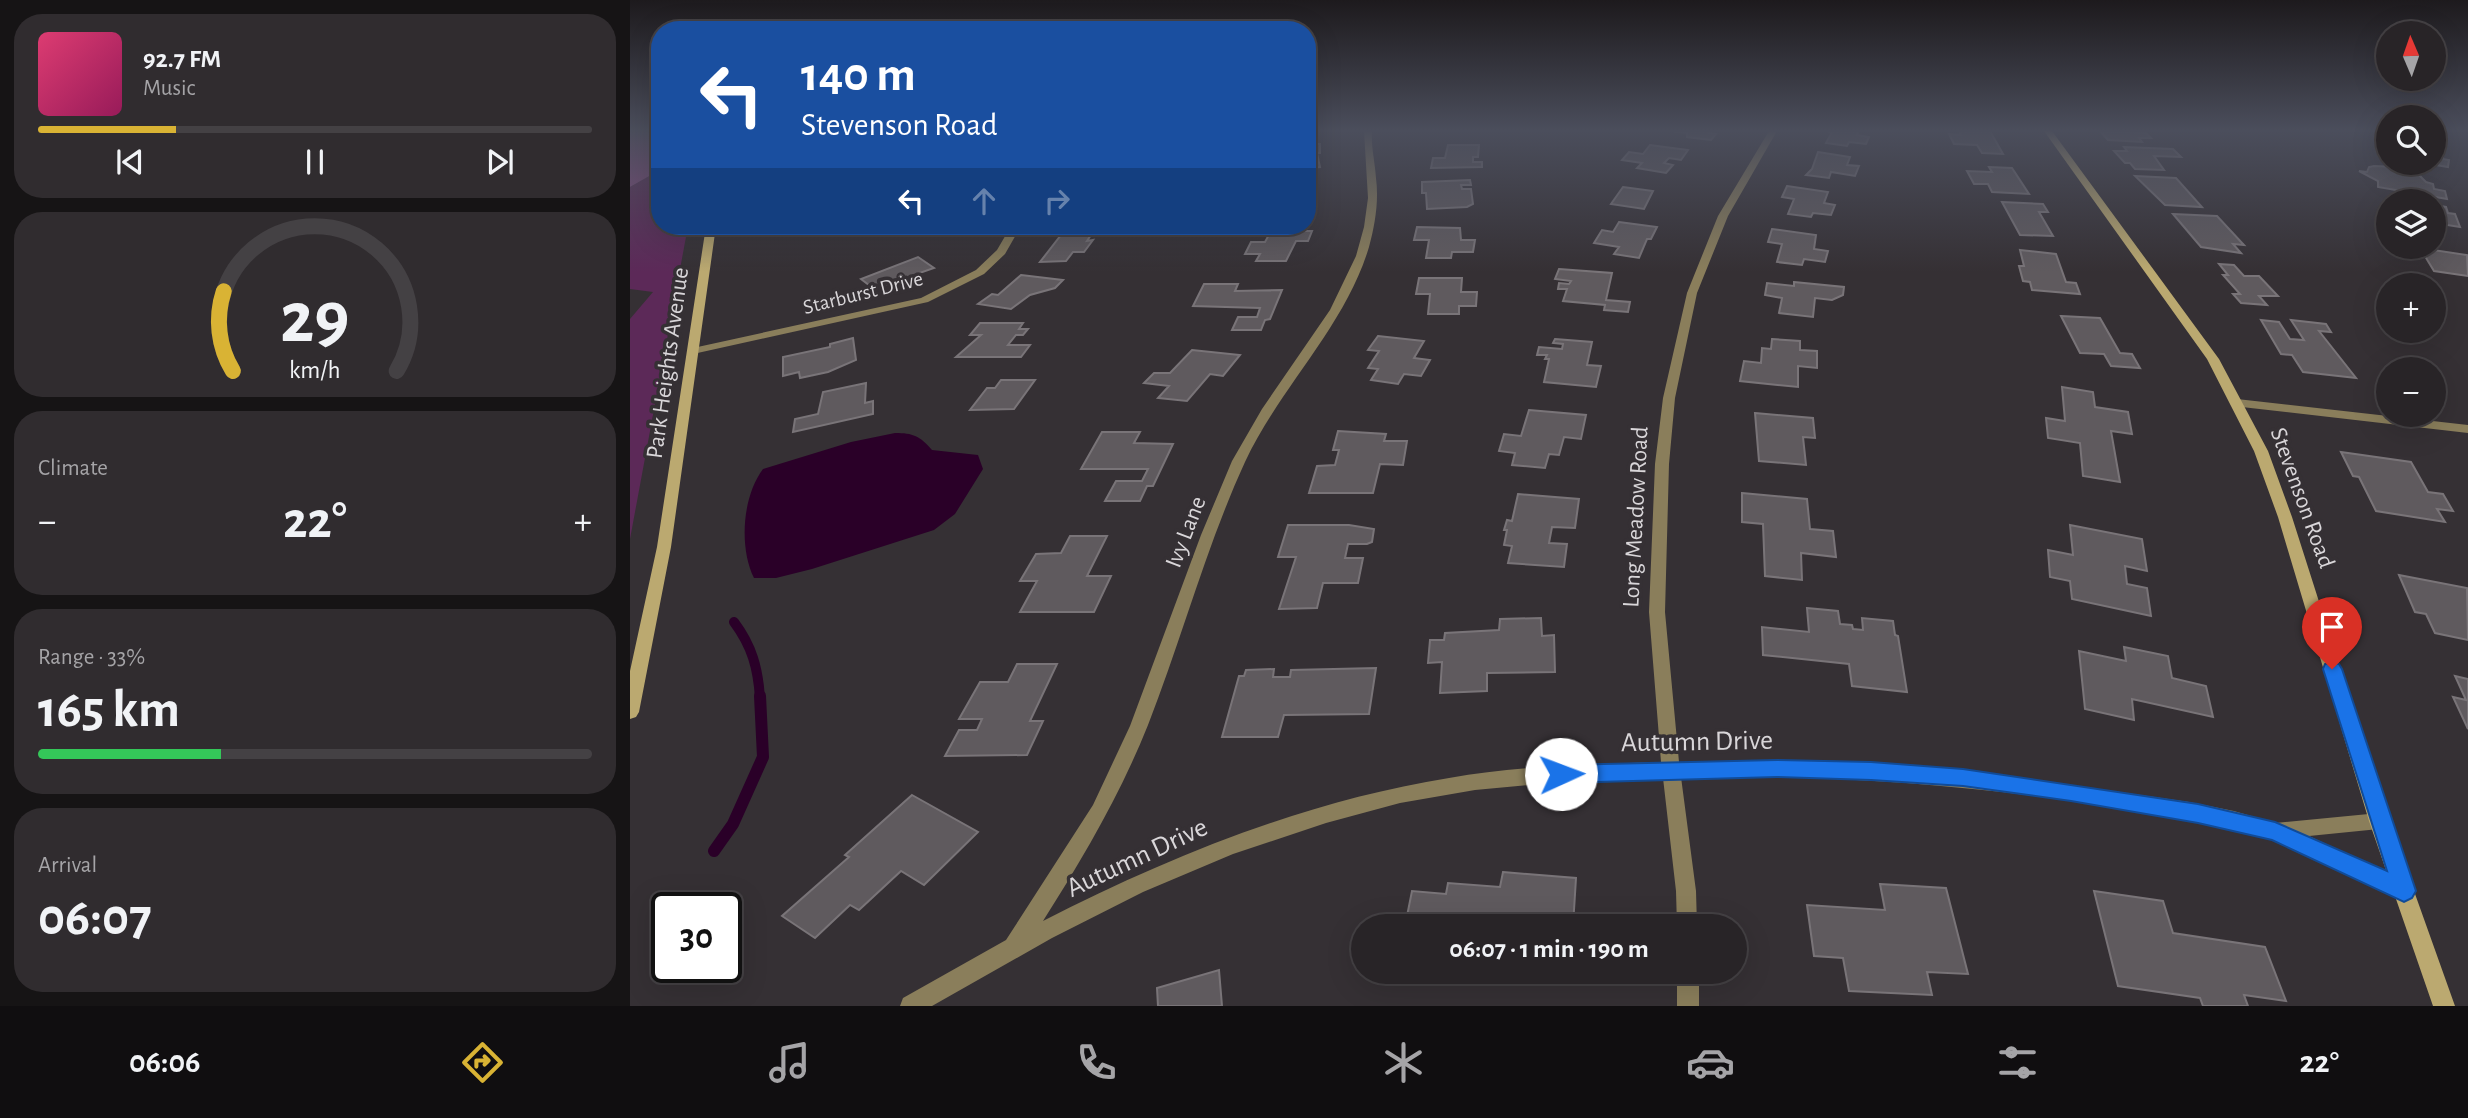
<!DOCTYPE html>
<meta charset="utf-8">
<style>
body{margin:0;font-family:"Alegreya Sans",sans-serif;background:#302c2f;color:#f1f3f6;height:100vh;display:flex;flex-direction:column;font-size:26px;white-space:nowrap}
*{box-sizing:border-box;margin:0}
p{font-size:23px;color:#a5a4a7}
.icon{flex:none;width:38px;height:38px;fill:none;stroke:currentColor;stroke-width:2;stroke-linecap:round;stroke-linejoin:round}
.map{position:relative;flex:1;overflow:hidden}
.drawer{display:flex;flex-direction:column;gap:14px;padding:14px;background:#161415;width:630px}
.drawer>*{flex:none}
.guide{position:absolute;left:21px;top:21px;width:665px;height:214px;border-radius:28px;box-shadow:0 7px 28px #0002,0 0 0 2px #444144;background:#1a4fa0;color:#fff;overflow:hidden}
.needle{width:46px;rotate:358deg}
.fabs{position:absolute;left:1746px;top:21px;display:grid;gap:14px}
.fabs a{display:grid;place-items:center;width:70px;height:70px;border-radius:50%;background:#282427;box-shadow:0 7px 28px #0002,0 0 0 2px #444144;font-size:35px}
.speed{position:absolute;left:21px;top:892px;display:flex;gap:14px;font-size:35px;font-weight:700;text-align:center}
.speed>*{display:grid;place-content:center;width:91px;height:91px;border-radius:50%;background:#282427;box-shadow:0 7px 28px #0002,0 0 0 2px #444144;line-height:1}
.speed .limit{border:4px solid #111;border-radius:10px;background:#fff;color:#111}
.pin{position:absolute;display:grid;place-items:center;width:60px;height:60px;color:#fff;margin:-72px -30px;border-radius:50% 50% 50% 0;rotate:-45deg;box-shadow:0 0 7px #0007}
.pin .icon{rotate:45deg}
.me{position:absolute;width:77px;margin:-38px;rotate:88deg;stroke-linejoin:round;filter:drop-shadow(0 0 5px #0008)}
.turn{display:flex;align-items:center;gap:24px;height:147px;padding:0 35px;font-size:32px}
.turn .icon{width:91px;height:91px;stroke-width:2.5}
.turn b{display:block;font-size:49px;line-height:60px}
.lanes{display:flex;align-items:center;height:66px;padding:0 35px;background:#0003;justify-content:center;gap:35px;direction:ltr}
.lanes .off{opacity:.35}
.big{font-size:52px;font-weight:600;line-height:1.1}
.drawer .card{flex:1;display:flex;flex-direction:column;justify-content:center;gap:10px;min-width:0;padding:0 24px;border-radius:28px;background:#302c2f}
.drawer .dial{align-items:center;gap:0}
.dial svg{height:182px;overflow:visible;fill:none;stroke:#444144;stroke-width:7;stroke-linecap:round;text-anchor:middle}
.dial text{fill:#f1f3f6;stroke:none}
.song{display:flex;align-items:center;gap:21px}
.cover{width:84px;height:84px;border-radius:10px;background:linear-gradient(135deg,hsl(340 70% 55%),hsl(330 70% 35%))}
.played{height:7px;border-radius:4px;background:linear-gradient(90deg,#d9b334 25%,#444144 25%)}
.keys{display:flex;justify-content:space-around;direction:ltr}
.heat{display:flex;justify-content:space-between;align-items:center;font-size:38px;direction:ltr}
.charge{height:10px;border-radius:5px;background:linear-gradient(90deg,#34c759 33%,#444144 0)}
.trip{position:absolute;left:721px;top:914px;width:396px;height:70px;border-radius:35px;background:#282427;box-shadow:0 7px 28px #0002,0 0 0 2px #444144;font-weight:600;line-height:70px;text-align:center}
.menu{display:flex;height:112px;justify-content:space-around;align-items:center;background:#100e10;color:#a5a4a7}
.menu .icon{width:49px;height:49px}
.menu .selected{color:#d9b334}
.menu b{font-size:32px;color:#f1f3f6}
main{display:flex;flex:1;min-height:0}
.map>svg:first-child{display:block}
</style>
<main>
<section class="drawer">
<div class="card">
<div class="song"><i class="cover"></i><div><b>92.7 FM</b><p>Music</p></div></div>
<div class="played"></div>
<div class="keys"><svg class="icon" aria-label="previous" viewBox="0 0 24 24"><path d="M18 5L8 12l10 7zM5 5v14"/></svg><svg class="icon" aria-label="pause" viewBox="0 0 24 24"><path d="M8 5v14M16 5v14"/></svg><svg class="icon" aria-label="next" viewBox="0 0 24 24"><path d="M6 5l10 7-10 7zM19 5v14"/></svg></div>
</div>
<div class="card dial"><svg viewBox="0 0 100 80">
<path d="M14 69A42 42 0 1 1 86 69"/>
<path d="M14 69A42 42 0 0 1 10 34" stroke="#d9b334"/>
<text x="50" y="56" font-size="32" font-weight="700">29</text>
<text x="50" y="72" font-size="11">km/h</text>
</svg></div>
<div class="card"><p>Climate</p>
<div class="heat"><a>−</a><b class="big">22°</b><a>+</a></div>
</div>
<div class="card"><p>Range · 33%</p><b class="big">165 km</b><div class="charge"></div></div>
<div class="card"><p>Arrival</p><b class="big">06:07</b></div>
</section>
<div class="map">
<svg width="1838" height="1006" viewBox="0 0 1838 1006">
<rect width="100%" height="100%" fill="#353034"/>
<polygon fill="#5c2958" points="30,170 30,226 58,226 0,539 0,319 23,292 0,289 0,187"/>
<polygon fill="#8a4a84" points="0,131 17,131 30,138 30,170 0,187"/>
<path fill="#2a0028" d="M265 433C283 433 290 436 302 450L348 455 353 469 325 514 304 530 182 569 146 578H124C109 548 112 497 133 469L221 442Z"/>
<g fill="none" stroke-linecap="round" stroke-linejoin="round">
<path stroke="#2a0028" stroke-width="10" d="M104 622C122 646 128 668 130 698"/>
<polyline stroke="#2a0028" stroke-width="12" points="84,851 103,824 133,757 130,696"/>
</g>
<g fill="#5f5a5e" stroke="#797478" stroke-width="2">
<polygon points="1041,131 1080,131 1079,133 1086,134 1081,140 1057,137 1057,133"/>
<polygon points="1195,131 1229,131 1227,135 1239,137 1236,144 1219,142 1217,146 1196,143 1202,132"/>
<polygon points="1324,131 1360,131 1373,154 1352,153 1347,145 1324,144 1319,134 1331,135 1329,131"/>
<polygon points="1470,131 1516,133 1521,138 1509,138 1512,142 1478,140"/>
<polygon points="677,144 690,144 690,153 687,153 690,167 677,168"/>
<polygon points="818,145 849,145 848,157 843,157 843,162 852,162 852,167 801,168 803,158 815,158"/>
<polygon points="1020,145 1058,150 1051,160 1039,158 1034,163 1043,165 1036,173 1007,168 1012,163 992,160 999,152 1013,154"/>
<polygon points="1804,146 1813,148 1813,159 1819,160 1818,167 1794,163 1804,163"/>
<polygon points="1494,147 1543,149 1551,157 1524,156 1534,170 1505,169 1500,163 1495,163 1484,151 1497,151"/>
<polygon points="1188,152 1220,157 1217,165 1229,166 1225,176 1201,172 1199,178 1176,175 1182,169"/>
<polygon points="1744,166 1766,167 1788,174 1796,182 1803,184 1804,189 1815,191 1817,199 1748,187 1748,181 1729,171 1737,172 1739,167"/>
<polygon points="1359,167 1382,168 1399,194 1362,192 1358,184 1344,184 1337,171 1362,172"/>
<polygon points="1505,176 1546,178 1572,207 1535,205"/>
<polygon points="840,180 841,185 831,185 832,189 841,189 843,204 837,207 797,209 796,193 792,193 792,182"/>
<polygon points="1157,186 1198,192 1194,203 1205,205 1201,215 1183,213 1181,217 1158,214 1164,199 1152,197"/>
<polygon points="993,187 1023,191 1014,209 981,204"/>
<polygon points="1372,202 1413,204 1418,212 1409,212 1423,236 1390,235"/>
<polygon points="1804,205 1816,207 1818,213 1825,214 1830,227 1804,223"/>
<polygon points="1543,214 1587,216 1614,245 1603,244 1611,253 1571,247"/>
<polygon points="989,222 1027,227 1021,239 1017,239 1009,258 984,254 989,247 964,243 972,230 983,232"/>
<polygon points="295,226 331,226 324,226 317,235 282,235"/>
<polygon points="787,227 830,228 831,240 845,240 843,252 822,252 821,258 796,258 799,240 784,240"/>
<polygon points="1142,229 1186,235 1184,249 1198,251 1195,262 1174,259 1172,265 1147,262 1152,244 1138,242"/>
<polygon points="641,231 682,231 678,241 666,241 656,261 626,261 630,254 615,254 621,242 635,242"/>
<polygon points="431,235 461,235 457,241 463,240 454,252 443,252 436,261 410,262"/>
<polygon points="1790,248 1837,255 1838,276 1804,271"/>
<polygon points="1390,250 1426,254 1436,282 1446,283 1450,294 1402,290 1400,282 1393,281 1389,266 1394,266"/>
<polygon points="288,257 304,268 244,289 231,279"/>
<polygon points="1589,264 1604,265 1614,276 1629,276 1648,296 1629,296 1637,305 1611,303 1603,294 1610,294 1593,275 1598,275"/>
<polygon points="929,269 982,273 976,300 1000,302 998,312 974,310 975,305 933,301 937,289 928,289 929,283 939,284 941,281 925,279"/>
<polygon points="391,275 433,280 425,288 400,295 381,309 348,304 362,294 368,295"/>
<polygon points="789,278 832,278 831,292 847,292 846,306 829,306 829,314 798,314 800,294 786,294"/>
<polygon points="1164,282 1214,287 1213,295 1202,300 1185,298 1183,317 1149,313 1152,298 1135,295 1137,283 1164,286"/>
<polygon points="574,284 608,284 605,291 652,290 640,319 635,320 631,330 602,330 608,317 627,317 630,308 563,306"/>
<polygon points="1431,316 1470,318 1490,353 1502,354 1510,368 1481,366 1474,354 1450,353"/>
<polygon points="1631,320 1649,322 1660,339 1674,340 1661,320 1696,324 1701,332 1689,331 1726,378 1673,372 1662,355 1651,354"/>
<polygon points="350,323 393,323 389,329 398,329 393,335 386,335 378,345 400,345 391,357 326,357 351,335 340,335"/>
<polygon points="748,336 794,341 784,358 800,360 791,376 774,374 768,384 741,380 748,369 738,368 749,351 738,350"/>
<polygon points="223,338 226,360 198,372 170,378 169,372 153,376 153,357 200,347 200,344"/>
<polygon points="925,339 962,342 957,365 971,366 966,387 914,382 919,359 915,359 917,355 907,355 909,347 932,349 933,344 923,343"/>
<polygon points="1142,339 1170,341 1170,350 1187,351 1187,368 1168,366 1168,387 1110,381 1114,361 1131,363 1132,348 1141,349"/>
<polygon points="562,350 610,355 593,376 580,374 557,401 528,398 539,386 514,383 524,373 540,373"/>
<polygon points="371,380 405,380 384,409 340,410 357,388 365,388"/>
<polygon points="236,383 235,403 243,401 243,414 163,432 165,419 188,414 193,392"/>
<polygon points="1432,387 1463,392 1465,407 1498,412 1502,434 1481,431 1490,482 1453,476 1450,443 1418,438 1416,418 1435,421"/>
<polygon points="899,410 956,415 951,439 934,437 929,455 919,454 915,468 882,465 885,453 869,451 874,434 891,436"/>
<polygon points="1125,413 1183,418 1185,438 1173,437 1176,465 1129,461"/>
<polygon points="708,431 756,434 754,441 777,441 773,465 750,464 743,493 679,493 687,466 705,465 709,450 703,450"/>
<polygon points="472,432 510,432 504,443 543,444 523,486 517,486 510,501 475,501 486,481 512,481 518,469 451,469"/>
<polygon points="1711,452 1781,462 1798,492 1813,494 1823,511 1807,509 1815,522 1746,511 1729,477 1723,476"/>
<polygon points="1112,493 1177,499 1180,529 1203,531 1206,557 1171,553 1172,580 1135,576 1133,524 1112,522"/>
<polygon points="888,494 949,499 945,528 922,527 919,543 937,544 934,567 878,563 882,546 874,545 877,530 874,530 877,520 882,521"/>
<polygon points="658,525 719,525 744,529 742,542 737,544 718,544 715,558 733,558 728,583 693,583 687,608 649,609 666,557 648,557"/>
<polygon points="1440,525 1512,539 1517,571 1495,566 1497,584 1517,588 1521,616 1442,599 1440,581 1420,577 1418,550 1443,555"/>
<polygon points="440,536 477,536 457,576 481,576 464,612 390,612 407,581 390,581 406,554 431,553"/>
<polygon points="1769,575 1837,588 1838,640 1805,633 1796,614 1785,612"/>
<polygon points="1177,608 1208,611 1210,624 1222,625 1223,629 1233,630 1232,618 1263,621 1265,635 1268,636 1277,692 1222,686 1219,664 1133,655 1132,627 1179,632"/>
<polygon points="911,618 912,636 924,635 925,672 857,673 857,691 810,693 812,662 798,663 800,640 814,640 815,633 869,630 870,619"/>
<polygon points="1494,647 1538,656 1542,678 1576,686 1583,717 1502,699 1504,720 1455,709 1449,651 1496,661"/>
<polygon points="387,664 427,664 400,721 413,721 397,755 315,756 329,730 347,730 352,719 329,719 350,682 378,682"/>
<polygon points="746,668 739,714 654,715 648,737 592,737 609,676 614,676 616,670 644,669 643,677 660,677 661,670"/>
<polygon points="1825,676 1838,679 1838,729 1823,697 1836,700"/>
<polygon points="282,795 348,832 294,885 271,871 229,910 220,905 185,938 152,916 219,857 215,855"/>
<polygon points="873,872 946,878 943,926 775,926 782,891 816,894 818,883 870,887"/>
<polygon points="1250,884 1316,888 1338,974 1297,972 1302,995 1219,991 1213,958 1184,956 1177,905 1255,910"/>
<polygon points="1464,891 1533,901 1543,933 1635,947 1656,1001 1614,995 1618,1006 1573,1006 1570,998 1488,986"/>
<polygon points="589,970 592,1006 528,1006 527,988"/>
</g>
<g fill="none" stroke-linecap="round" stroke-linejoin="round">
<g fill="#8a7e5b" fill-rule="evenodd">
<path d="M734 131H742C741 147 745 162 746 178 749 201 745 225 739 247 715 327 650 387 615 462 576 547 552 638 518 725 490 795 453 858 413 921 540 856 676 801 819 778 889 766 960 764 1031 762L1019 612 1025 464 1033 398 1057 293 1088 216 1139 131H1147L1098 216 1067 293 1045 398 1039 464 1035 612 1049 762 1222 764 1371 775 1559 802 1604 811 1645 823 1749 813 1756 815 1759 821 1756 827 1749 829 1679 836 1781 884 1784 891 1781 898 1774 900 1767 898C1721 875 1676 849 1627 834 1577 819 1526 814 1475 806 1335 784 1193 774 1051 777L1066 891 1067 926H1047L1046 891 1033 778 930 782 845 790 770 803 696 823 603 854 513 892 422 938 302 1006H270L273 998 376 940 463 805 500 726 571 535 602 461 632 409 700 310 726 256 734 227 738 198Z"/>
<polygon points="381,226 391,226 375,254 354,274 298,302 63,354 57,351 63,348 291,298 346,270 367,250"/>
<polygon points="1607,399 1838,425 1838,433 1603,406 1601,403 1603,400"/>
<rect x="1047" y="971" width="22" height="35"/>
</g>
<g fill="#bba970" fill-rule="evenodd">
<polygon points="1414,131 1422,131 1589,359 1638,451 1662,517 1759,821 1825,1006 1803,1006 1739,821 1648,517 1624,451 1577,359"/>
<polygon points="76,226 86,226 41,547 9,712 6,717 0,719 0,671 27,547"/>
</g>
</g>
<linearGradient id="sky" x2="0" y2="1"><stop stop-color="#1d1a1d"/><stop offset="0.48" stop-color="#4b4e5c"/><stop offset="1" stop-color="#4b4e5c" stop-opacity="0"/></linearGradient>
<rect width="1838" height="272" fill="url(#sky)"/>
<polygon fill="#1a73e8" stroke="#114b97" stroke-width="2" points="1702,662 1709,664 1712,669 1786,891 1782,898 1774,902 1642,840 1568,823 1441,801 1333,786 1241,780 1147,777 931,783 923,780 920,774 923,768 931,765 1147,760 1241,762 1333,769 1568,804 1645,822 1757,871 1693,669 1695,664"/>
<g text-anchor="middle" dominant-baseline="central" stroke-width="7" stroke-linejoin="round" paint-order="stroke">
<g font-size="21" fill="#d9d6d9" stroke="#353034">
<text transform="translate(233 293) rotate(-14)">Starburst Drive</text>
</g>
<g font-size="24" fill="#d9d6d9" stroke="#353034">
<text transform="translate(38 363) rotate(-82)">Park Heights Avenue</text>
<text transform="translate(1672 498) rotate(70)">Stevenson Road</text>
<text transform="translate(1006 517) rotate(-87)">Long Meadow Road</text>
<text transform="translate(556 532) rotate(-69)">Ivy Lane</text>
</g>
<g font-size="28" fill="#d9d6d9" stroke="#353034">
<text transform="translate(1067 742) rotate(-1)">Autumn Drive</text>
<text transform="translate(507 858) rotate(-25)">Autumn Drive</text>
</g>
</g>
</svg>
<div class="fabs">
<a><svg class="needle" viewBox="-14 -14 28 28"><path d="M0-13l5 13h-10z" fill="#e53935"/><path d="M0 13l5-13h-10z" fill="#a5a4a7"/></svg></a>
<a><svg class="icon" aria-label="search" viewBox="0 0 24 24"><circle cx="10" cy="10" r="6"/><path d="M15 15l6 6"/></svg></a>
<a><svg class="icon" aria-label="layers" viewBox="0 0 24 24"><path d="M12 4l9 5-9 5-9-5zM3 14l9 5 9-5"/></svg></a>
<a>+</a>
<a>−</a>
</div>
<div class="speed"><div class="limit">30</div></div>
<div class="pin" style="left:1702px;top:669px;background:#d93025"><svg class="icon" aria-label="arrive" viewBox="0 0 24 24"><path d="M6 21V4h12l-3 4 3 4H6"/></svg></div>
<svg class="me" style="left:931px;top:774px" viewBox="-20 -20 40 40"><circle r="19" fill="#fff"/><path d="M0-13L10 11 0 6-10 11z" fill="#1a73e8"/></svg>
<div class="trip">06:07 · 1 min · 190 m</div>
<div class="guide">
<div class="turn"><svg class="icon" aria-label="left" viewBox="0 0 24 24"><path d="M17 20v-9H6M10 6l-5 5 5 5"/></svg><div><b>140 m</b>Stevenson Road</div></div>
<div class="lanes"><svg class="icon" aria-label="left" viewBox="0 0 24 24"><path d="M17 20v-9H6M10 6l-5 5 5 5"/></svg><svg class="icon off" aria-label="ahead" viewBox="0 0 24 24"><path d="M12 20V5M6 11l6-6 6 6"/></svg><svg class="icon off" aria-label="right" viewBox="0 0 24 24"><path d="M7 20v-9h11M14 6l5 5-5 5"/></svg></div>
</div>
</div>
</main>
<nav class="menu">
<b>06:06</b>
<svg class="icon selected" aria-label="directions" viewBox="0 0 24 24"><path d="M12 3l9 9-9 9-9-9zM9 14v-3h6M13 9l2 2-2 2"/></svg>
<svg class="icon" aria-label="music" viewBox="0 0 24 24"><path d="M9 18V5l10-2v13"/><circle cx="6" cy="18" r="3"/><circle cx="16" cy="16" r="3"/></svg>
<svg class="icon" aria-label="phone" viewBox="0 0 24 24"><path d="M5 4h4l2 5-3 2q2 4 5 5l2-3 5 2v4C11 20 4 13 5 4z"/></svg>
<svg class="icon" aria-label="climate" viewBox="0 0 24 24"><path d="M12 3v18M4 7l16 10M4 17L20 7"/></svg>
<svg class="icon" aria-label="car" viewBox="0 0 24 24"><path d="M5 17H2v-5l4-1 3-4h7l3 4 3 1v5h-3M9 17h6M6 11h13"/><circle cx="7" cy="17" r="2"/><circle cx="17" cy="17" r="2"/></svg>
<svg class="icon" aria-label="filters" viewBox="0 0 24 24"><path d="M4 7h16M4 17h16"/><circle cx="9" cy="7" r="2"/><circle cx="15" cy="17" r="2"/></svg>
<b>22°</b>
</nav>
